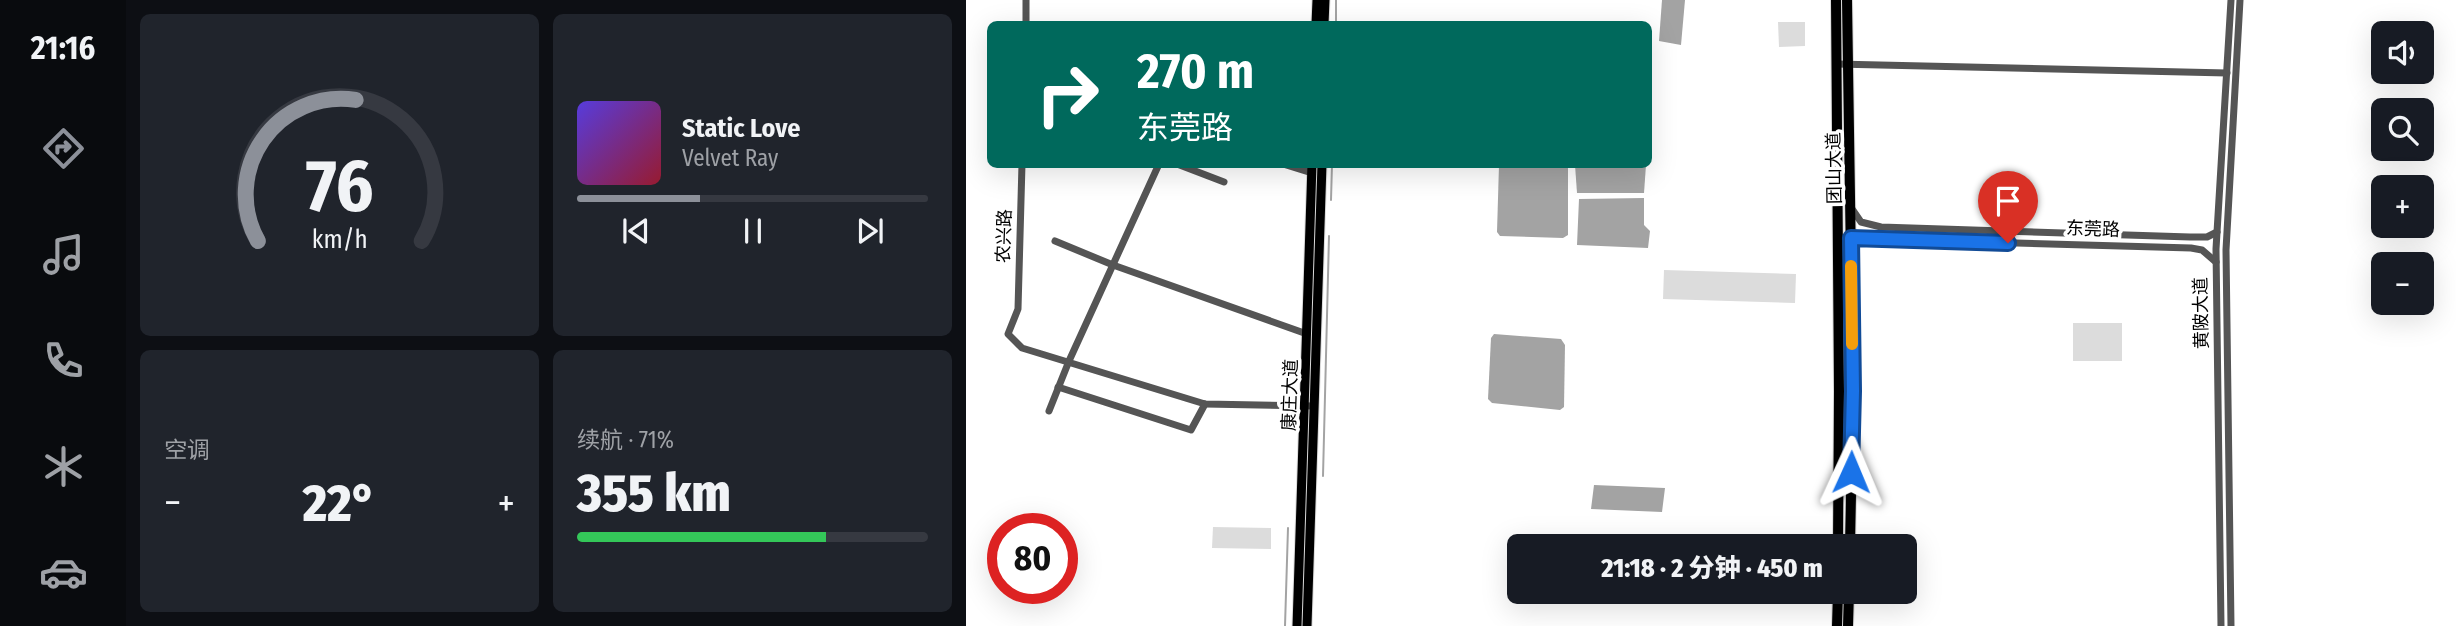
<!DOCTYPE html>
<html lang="zh">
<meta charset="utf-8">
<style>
body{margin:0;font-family:"Fira Sans Condensed","Noto Sans SC",sans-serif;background:#20242c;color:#f1f3f6;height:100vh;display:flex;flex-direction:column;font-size:26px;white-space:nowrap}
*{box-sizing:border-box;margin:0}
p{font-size:23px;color:#9ea1a6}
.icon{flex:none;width:38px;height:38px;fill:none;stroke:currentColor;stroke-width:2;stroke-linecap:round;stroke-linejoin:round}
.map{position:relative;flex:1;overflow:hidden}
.details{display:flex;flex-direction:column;gap:14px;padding:14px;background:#0d0f14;width:840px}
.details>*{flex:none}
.banner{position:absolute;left:21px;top:21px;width:665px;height:147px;border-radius:10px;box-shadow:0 7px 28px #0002;background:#00695c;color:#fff;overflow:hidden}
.tools{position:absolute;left:1405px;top:21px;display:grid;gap:14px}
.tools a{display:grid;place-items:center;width:63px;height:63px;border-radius:10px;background:#171b24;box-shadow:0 7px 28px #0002;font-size:35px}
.speed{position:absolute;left:21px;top:513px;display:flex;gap:14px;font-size:35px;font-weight:700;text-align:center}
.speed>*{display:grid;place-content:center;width:91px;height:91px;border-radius:50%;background:#171b24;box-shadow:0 7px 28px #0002;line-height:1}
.speed .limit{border:10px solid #d22;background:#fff;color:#111}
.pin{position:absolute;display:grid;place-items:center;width:60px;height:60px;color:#fff;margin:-72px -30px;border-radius:50% 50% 50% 0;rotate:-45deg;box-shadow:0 0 7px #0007}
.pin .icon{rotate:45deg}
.me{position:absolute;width:77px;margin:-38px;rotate:1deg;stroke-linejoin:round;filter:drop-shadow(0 0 5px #0008)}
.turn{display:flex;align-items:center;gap:24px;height:147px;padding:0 35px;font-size:32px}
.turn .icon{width:91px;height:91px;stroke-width:2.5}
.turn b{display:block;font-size:49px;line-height:60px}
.big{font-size:52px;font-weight:800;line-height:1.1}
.details .tile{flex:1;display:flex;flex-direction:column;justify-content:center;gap:10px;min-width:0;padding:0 24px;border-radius:10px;background:#20242c}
.details .dial{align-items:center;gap:0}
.dial svg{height:182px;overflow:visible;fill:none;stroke:#363941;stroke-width:7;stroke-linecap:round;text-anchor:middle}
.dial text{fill:#f1f3f6;stroke:none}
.song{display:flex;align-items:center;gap:21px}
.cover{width:84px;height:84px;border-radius:10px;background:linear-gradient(135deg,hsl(250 70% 55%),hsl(350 70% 35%))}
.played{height:7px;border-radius:4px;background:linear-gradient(90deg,#8c9099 35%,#363941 35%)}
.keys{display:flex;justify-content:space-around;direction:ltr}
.heat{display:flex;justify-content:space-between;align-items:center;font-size:38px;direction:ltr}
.charge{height:10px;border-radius:5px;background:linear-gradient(90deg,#34c759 71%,#363941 0)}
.details .tiles{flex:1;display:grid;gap:14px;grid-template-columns:repeat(2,1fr)}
.trip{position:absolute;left:541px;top:534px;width:410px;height:70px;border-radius:10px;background:#171b24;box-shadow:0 7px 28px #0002;font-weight:800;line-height:70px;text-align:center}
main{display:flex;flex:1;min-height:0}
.dock{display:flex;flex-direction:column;width:126px;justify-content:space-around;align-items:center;background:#090b0e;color:#9ea1a6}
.dock .icon{width:49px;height:49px}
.dock .active{color:#8c9099}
.dock b{font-size:32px;color:#f1f3f6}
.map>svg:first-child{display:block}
</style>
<main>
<nav class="dock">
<b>21:16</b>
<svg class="icon active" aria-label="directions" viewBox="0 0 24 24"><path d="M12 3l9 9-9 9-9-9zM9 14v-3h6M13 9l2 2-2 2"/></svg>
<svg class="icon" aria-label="music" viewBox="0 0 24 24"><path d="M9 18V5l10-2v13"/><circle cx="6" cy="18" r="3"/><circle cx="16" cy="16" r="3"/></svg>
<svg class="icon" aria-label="phone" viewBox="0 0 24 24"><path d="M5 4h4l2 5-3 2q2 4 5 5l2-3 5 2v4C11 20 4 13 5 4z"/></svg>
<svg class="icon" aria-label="climate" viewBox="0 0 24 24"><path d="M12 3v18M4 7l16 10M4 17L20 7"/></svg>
<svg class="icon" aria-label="car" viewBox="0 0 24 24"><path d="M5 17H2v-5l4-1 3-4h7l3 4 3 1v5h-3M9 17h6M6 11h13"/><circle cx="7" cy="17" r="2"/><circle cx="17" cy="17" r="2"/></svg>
</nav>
<section class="details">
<div class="tiles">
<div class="tile dial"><svg viewBox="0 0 100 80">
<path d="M14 69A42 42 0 1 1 86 69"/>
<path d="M14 69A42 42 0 0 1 57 7" stroke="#8c9099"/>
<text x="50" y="56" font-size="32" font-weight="700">76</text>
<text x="50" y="72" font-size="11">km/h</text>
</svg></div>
<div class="tile">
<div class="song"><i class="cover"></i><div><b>Static Love</b><p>Velvet Ray</p></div></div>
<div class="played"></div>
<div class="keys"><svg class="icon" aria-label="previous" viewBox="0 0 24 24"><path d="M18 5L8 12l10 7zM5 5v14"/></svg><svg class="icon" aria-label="pause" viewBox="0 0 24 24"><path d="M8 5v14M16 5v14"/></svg><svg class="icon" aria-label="next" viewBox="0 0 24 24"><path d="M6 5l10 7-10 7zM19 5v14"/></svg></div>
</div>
<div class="tile"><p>空调</p>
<div class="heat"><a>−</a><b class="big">22°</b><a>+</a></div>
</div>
<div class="tile"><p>续航 · 71%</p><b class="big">355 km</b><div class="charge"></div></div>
</div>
</section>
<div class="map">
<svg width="1490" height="626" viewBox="0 0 1490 626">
<rect width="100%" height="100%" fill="#fff"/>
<g fill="#dcdcdc">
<polygon points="812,22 839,22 839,46 813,47"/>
<polygon points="698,270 830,274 829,303 697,299"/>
<rect x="1107" y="323" width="49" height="38"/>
<polygon points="247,527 305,528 305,549 246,548"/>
</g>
<g fill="#a3a3a3">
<polygon points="696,0 719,0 715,45 693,41"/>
<polygon points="533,165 602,165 602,235 597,238 534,236 531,232"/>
<polygon points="609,165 680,165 678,193 611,193"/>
<polygon points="678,198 678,225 684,231 682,248 611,245 613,199"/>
<polygon points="528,334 595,339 599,345 598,407 594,410 526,403 522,399 525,338"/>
<polygon points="628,485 699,488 696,512 625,509"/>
</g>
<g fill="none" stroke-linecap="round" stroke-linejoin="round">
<g stroke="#a3a3a3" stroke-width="2">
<polyline points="370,24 370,0"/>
<polyline points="365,200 366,164"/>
<polyline points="357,476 363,236"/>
<polyline points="319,626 322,528"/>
</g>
<g stroke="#dbdbdb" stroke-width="11">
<g id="major">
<polyline points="350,24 351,0"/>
<polyline points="358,24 359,0"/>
<polyline points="331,626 346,164"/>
<polyline points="341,626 356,164"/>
</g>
</g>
<g stroke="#dbdbdb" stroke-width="12">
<g id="highway">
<polyline points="870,0 873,391 872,546"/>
<polyline points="881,0 887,392 884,546"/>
<polyline points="871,626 872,592"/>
<polyline points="882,626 883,592"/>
</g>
</g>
<g stroke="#555" stroke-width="7">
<polyline points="60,24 60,0"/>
<polyline points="870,64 1261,73"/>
<polyline points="56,164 52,309 42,334 56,348 239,404 348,406"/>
<polyline points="211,164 258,182"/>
<polyline points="317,164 346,173"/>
<polyline points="884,206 895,222 915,227 1224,237 1241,237 1251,232"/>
<polyline points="872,238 1225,248 1236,250 1250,262"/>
<polyline points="89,241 147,265 341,334"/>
<polyline points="92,387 225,430 239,404"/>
<polyline points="83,411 103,361 193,164"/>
<polyline points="1255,626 1250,249 1265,0"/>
<polyline points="1265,626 1260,250 1274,0"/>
</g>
<use href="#major" stroke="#000" stroke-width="9"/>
<use href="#highway" stroke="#000" stroke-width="10"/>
</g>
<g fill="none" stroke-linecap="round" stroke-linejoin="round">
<g stroke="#114b97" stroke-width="18">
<polyline id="route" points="885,472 887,391 885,238 1042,243"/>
</g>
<use href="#route" stroke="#1a73e8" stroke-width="12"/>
<polyline stroke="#f59e0b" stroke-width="12" points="885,266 886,344"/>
</g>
<g text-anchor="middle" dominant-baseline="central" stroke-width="7" stroke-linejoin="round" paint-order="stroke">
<g font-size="18" fill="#000" stroke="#fff">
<text transform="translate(868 168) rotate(-91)">团山大道</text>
<text transform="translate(1127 229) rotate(2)">东莞路</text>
<text transform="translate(38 236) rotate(-88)">农兴路</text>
<text transform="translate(1235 313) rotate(-91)">黄陂大道</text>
<text transform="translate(324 395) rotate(-88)">康庄大道</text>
</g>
</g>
</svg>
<div class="tools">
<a><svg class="icon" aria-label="sound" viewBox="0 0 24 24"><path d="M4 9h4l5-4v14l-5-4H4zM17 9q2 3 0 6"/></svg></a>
<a><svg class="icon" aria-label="search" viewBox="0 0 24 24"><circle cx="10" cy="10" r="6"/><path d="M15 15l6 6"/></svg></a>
<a>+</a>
<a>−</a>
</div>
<div class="speed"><div class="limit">80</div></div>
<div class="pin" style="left:1042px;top:243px;background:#d93025"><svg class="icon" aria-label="arrive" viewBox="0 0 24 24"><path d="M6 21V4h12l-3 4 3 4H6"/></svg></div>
<svg class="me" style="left:885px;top:472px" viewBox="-20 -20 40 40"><path d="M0-17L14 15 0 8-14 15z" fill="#1a73e8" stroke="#fff" stroke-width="4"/></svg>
<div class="trip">21:18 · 2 分钟 · 450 m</div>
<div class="banner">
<div class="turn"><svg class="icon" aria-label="right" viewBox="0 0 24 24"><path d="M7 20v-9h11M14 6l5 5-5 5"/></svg><div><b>270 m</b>东莞路</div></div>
</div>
</div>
</main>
